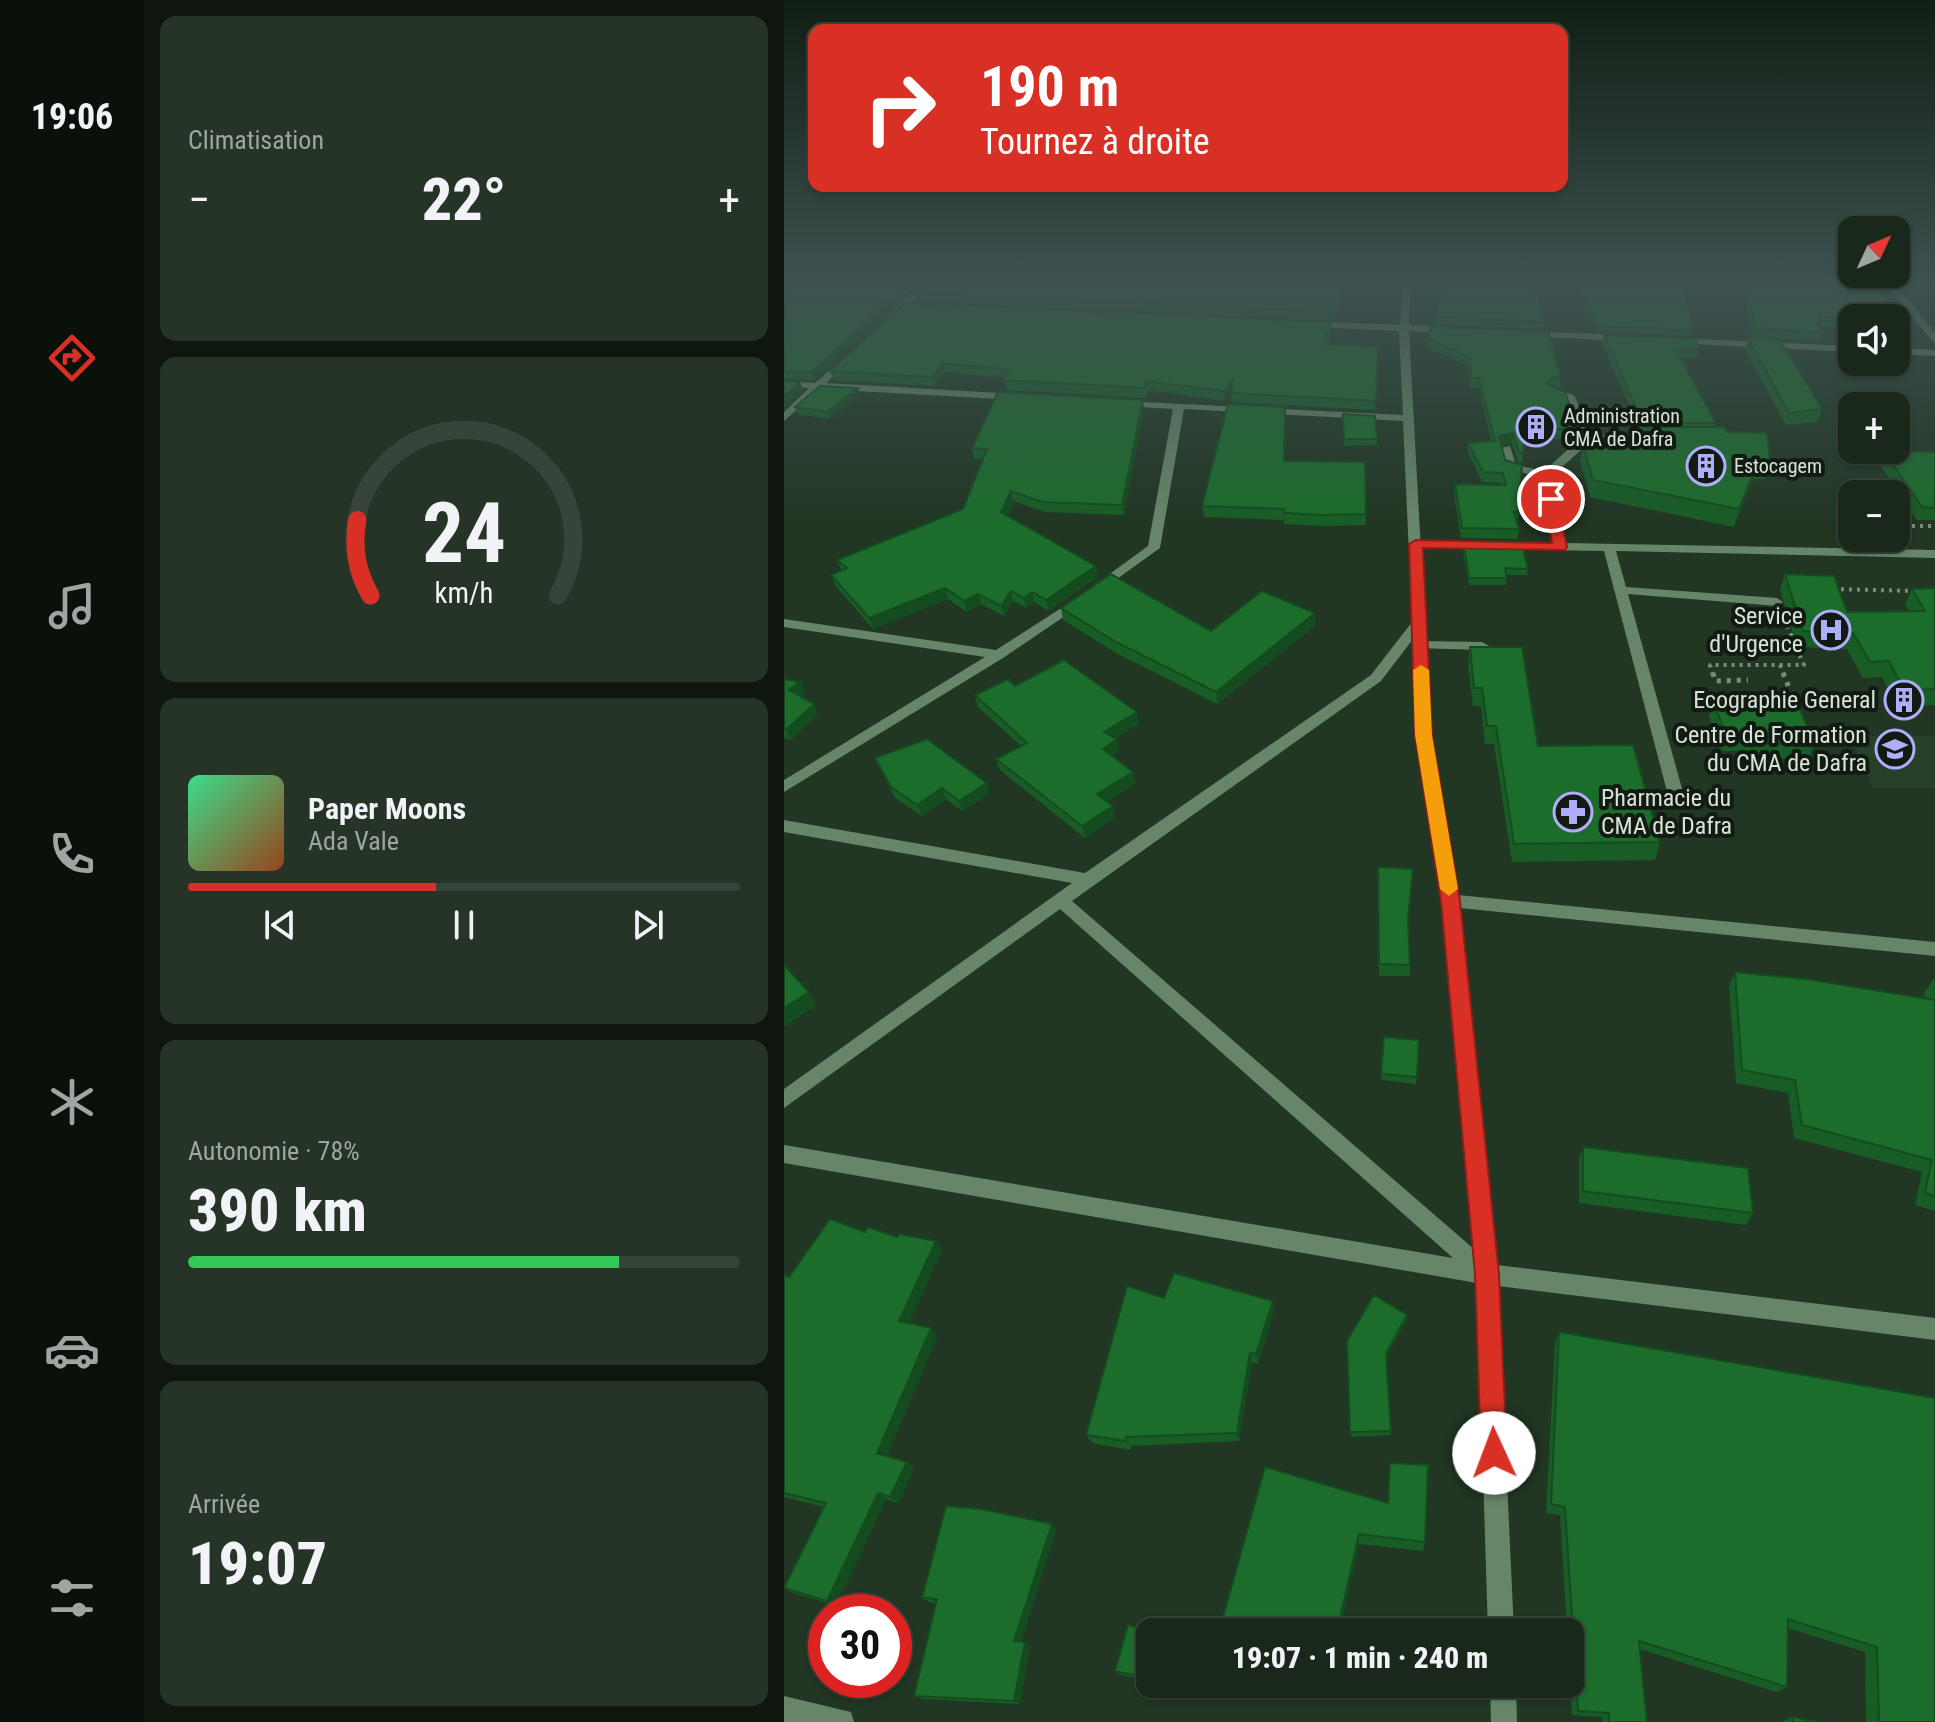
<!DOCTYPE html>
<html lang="fr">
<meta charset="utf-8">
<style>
body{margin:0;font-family:"Roboto Condensed",sans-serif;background:#263427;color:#f1f3f6;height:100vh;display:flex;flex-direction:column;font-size:30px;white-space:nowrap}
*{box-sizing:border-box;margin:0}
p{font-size:26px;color:#9fa6a2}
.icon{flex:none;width:44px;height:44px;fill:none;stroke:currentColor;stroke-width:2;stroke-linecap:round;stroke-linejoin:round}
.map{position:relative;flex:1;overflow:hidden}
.panel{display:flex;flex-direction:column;gap:16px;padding:16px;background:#0e160e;width:640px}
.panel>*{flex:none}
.hud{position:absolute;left:24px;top:24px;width:760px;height:168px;border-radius:16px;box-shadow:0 2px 6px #0004,0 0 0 2px #374439;background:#d93025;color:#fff;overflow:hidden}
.needle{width:52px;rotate:46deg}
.tools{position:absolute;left:1054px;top:216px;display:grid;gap:16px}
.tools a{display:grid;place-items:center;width:72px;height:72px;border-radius:16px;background:#19281a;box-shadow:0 2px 6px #0004,0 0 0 2px #374439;font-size:40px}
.speed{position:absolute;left:24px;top:1594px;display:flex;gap:16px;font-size:40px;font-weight:700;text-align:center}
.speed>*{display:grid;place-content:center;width:104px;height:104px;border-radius:50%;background:#19281a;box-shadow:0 2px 6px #0004,0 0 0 2px #374439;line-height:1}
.speed .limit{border:12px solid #d22;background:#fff;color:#111}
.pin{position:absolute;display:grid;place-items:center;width:68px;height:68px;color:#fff;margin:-34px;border:4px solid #fff;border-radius:50%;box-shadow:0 2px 8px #0007}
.me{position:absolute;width:88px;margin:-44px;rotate:358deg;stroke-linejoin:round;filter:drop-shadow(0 0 6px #0008)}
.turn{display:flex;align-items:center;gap:28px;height:168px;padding:0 40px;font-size:36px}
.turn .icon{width:104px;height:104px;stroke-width:2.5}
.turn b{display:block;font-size:56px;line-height:68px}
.big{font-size:60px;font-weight:800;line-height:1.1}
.panel .widget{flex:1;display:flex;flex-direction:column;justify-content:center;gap:12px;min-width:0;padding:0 28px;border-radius:16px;background:#263427}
.panel .dial{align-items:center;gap:0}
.dial svg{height:208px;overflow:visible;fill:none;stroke:#374439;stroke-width:7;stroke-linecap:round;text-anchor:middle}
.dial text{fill:#f1f3f6;stroke:none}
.song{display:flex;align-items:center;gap:24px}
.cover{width:96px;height:96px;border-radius:12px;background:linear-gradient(135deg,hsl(150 70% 55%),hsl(20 70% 35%))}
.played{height:8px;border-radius:4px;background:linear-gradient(90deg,#d93025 45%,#374439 45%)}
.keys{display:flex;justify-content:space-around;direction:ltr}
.heat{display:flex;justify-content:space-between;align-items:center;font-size:44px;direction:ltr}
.charge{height:12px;border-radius:6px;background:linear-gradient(90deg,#34c759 78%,#374439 0)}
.trip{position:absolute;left:352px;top:1618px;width:448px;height:80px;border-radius:16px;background:#19281a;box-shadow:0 2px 6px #0004,0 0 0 2px #374439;font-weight:800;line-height:80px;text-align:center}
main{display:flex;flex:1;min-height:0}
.tabs{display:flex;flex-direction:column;width:144px;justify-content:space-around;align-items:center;background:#0a100a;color:#9fa6a2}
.tabs .icon{width:56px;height:56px}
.tabs .on{color:#d93025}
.tabs b{font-size:36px;color:#f1f3f6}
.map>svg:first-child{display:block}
</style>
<main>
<nav class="tabs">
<b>19:06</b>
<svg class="icon on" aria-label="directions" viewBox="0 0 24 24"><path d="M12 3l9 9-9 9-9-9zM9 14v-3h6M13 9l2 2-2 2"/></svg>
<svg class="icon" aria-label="music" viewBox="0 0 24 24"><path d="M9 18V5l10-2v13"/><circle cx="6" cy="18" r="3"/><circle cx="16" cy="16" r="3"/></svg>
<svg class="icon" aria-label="phone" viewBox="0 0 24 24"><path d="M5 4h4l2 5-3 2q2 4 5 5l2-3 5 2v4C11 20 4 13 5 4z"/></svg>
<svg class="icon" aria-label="climate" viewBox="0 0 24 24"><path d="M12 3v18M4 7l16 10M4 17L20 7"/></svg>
<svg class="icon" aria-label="car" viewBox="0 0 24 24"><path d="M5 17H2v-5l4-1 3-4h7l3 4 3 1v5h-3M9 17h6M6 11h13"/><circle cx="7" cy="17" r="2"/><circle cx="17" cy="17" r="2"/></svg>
<svg class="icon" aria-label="filters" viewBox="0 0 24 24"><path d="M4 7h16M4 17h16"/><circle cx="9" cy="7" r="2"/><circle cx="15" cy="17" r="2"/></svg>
</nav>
<section class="panel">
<div class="widget"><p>Climatisation</p>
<div class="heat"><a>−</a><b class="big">22°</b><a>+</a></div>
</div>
<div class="widget dial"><svg viewBox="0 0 100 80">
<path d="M14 69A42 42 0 1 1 86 69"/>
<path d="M14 69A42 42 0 0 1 9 40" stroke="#d93025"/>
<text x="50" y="56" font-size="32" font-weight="700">24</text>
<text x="50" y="72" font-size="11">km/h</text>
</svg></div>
<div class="widget">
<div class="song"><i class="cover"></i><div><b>Paper Moons</b><p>Ada Vale</p></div></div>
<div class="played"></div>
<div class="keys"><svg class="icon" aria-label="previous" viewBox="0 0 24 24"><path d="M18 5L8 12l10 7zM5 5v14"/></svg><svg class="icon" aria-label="pause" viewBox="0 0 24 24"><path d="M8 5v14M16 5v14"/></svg><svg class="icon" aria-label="next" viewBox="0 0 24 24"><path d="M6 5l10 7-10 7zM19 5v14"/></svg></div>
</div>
<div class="widget"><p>Autonomie · 78%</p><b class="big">390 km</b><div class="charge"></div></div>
<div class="widget"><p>Arrivée</p><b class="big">19:07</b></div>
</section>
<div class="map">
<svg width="1151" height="1722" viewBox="0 0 1151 1722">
<rect width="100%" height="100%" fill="#213623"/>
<polygon fill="#264029" points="1066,736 1151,736 1151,788 1089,788"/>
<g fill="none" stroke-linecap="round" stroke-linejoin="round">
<g stroke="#7b8c7c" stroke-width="4" stroke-dasharray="3 5" stroke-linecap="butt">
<polyline points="1112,526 1151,526"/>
<polyline points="1049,589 1131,591"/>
<polyline points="996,665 1000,675"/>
<polyline points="929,675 926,665 1020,665 1002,623"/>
</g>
<g stroke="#7b8c7c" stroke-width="5" stroke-dasharray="4 6" stroke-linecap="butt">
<polyline points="929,673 931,681 964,680"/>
<polyline points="999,673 1012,705"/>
<polyline points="1028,743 1036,762 1078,763"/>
</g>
<g fill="#678669" fill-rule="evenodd">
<polygon points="769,389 790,395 808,435 881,435 886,438 881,441 807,441 768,476 781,543 1151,550 1151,558 832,551 842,587 993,598 999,602 993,606 844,594 902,803 899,807 889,807 886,803 820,551 632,548 626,544 632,540 769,543 757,477 723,469 717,448 726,446 732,465 760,471 798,437 782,399 764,392"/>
<polygon points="636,641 698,642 705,646 698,650 631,648 631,642"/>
</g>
<g fill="#678669" fill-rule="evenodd">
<polygon points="139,282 148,282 109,320 103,320 103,316"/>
<path d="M619 282H627L625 325 668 327 673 330 668 333 625 331 647 735 674 895 1151 942V956L676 908 713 1265 1151 1318V1340L714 1286 730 1632H704L693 1283 0 1163V1145L669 1258 276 909 0 1108V1089L288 883 0 832V820L301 873 587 675 628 622 619 421 400 409 376 548 319 589H311L309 586 364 546 389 409 341 406 336 403 337 401 619 415 615 331 528 327 523 324 528 321 616 325ZM629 639 633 735 659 901 690 1249 288 901 597 681Z"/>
<polygon points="1101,282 1110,282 1151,333 1151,342 1148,341"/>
<polygon points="1146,282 1151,282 1151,285 1147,284"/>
<polygon points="743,331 840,335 845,338 840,341 740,336 738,334"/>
<polygon points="891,338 1068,346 1068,352 888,343 886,341"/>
<polygon points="1112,348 1151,350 1151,356 1112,354"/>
<polygon points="63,355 66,356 66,360 42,383 234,394 239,397 234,400 36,389 0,421 0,412 25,388 0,387 0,381 31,383"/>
<polygon points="296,596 300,597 300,603 219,658 0,792 0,780 201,657 0,627 0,619 212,650"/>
<polygon points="706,1684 732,1684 733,1722 707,1722"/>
<polygon points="0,1696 67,1712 70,1722 0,1722"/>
</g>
</g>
<g fill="#185d26">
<polygon points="0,282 31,380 0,379"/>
<polygon points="141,282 572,282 571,289 560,288 551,320 133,301 131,293"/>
<polygon points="636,282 749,282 760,322 760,329 650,324 651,317 657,295 636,294"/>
<polygon points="790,282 899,282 909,330 908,336 813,331"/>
<polygon points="959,282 1058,282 1068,318 1068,327 1036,326 1037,333 1035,341 968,337"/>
<polygon points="547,331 544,344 594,347 591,410 447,402 447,393 440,401 364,390 362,398 222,390 220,380 220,378 161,372 152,386 49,380 46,371"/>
<polygon points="820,335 914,349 912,358 896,357 932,423 931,427 943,432 986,462 981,479 969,479 950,527 806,497 796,461 799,444 861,444 863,432 857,432 818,344"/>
<polygon points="644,338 777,378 776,388 770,387 794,428 793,438 740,441 738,463 734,462 728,443 718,446 735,511 733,522 735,529 733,539 677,538 670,494 671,484 718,485 718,483 698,482 684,453 684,443 707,441 695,388 686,388 684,366 644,347"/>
<polygon points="964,338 1038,409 1034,422 1002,425 961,350"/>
<polygon points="74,388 76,394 46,419 13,414 11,407"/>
<polygon points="501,407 501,461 581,462 582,525 538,526 500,524 500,520 420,517 418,506"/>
<polygon points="360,409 340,515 261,512 230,501 223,516 314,577 264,611 251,602 242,608 229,601 220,616 197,604 183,612 164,599 89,629 51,585 47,575 57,570 53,560 179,509 199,459 190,459 188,449"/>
<polygon points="559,414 593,439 593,445 560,446"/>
<polygon points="1100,451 1151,452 1151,520 1133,520 1095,463"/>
<polygon points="680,545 744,569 743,575 722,575 722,585 685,585 679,552"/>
<polygon points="1001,574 1063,612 1125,611 1121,605 1128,589 1151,588 1151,705 1113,706 1098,677 1079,678 1063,649 1013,647 996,589"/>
<polygon points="277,608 427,631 532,625 433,704 334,654 279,620"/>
<polygon points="686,647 754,746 876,842 871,860 728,862 710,744 701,744 697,706 689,706 684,665"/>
<polygon points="0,679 16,682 21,692 16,696 34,714 7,740 0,738"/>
<polygon points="231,686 355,724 331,738 335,751 328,756 349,772 351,784 322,802 329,806 331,817 301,838 216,770 212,759 237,746 194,707 191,695"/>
<polygon points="929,703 1031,743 1025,758 967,759 964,751 938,751 925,718"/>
<polygon points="91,758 206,793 178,811 162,799 138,816 111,798"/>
<polygon points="594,867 624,922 626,976 595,976"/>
<polygon points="951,972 1142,999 1140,993 1149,979 1151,980 1151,1211 1131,1205 1138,1172 1010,1138 1004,1093 952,1083 945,986"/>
<polygon points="600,1037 635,1040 632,1084 597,1080"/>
<polygon points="799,1147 969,1213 962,1225 795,1203 795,1159"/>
<polygon points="81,1232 113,1237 152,1241 158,1250 125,1323 147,1328 153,1337 103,1456 123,1462 130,1469 114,1503 102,1499 52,1606 10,1593 0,1588 40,1507 0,1497 0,1275 5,1277"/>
<polygon points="380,1298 490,1311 474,1364 468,1362 455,1441 347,1446 346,1450 308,1443 302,1435"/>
<polygon points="623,1320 602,1358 607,1435 567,1437 563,1341"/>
<polygon points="775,1332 1151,1398 1151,1722 1082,1722 1081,1652 1003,1628 1003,1687 992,1692 856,1649 863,1722 819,1722 818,1717 788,1715 786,1678 786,1632 783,1632 776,1515 762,1513 771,1343"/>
<polygon points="481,1467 641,1542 639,1551 575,1544 555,1632 438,1632 436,1628"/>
<polygon points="268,1524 272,1530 237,1642 246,1646 236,1704 138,1699 130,1696 152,1603 145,1602 138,1598"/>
<polygon points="366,1632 366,1681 334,1674 331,1671"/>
<polygon points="1008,1717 1009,1722 997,1722"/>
</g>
<g fill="#144c1f">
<polygon points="125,282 135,282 31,380 28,372"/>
<polygon points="560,282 560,288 551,320 550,312"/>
<polygon points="547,322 547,331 541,353 541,344"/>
<polygon points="158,363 161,372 152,386 149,377"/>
<polygon points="450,378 451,388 440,401 440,391"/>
<polygon points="16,382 19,391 0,409 0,397"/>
<polygon points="74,388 76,394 46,419 43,412"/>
<polygon points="359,400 360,409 340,515 338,505"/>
<polygon points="729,433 728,443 714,446 715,436"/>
<polygon points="974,462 969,479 950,527 955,509"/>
<polygon points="227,491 230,501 220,523 217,512"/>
<polygon points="312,566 314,577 264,611 262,600"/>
<polygon points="161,588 164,599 89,629 85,618"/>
<polygon points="227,591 229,601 220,616 217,606"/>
<polygon points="248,592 251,602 242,608 240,598"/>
<polygon points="194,594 197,604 183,612 180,601"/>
<polygon points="531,613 532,625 433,704 432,692"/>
<polygon points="16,682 21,692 10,701 5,690"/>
<polygon points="30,704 34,714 7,740 2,730"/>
<polygon points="353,712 355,724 323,743 320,732"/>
<polygon points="333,739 335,751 321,761 319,749"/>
<polygon points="349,772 351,784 316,806 313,794"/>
<polygon points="203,783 206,793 178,811 175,801"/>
<polygon points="158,788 162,799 138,816 133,805"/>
<polygon points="329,806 331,817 301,838 298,826"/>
<polygon points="25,992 33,1005 0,1027 0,1008"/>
<polygon points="152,1241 158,1250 122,1330 115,1321"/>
<polygon points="489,1301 490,1311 474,1364 472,1354"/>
<polygon points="623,1315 623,1320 601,1359 602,1354"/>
<polygon points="147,1328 153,1337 101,1460 93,1453"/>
<polygon points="466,1353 468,1362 455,1441 453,1433"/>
<polygon points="123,1462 130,1469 114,1503 106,1497"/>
<polygon points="94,1493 102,1499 52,1606 43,1601"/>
<polygon points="268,1524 272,1530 236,1645 230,1641"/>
<polygon points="575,1534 575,1544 555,1632 553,1632"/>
<polygon points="241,1642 246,1646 236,1704 230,1701"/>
</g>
<g fill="#1c6c2c" stroke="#144c1f" stroke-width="2">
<polygon points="0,282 125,282 28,372 0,371"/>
<polygon points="141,282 559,282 550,312 131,293"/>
<polygon points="636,282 749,282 760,322 651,317 659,288 636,287"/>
<polygon points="794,282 899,282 909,330 814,326"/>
<polygon points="962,282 1058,282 1060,287 1092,287 1111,318 1034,317 1037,333 971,328"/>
<polygon points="120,303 547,322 541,344 594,347 592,401 447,393 450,378 440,391 362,381 361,388 220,380 225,369 158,363 149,377 46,371"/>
<polygon points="647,327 764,332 777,378 769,377 763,384 781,392 794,428 741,431 739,453 735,452 729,433 715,436 721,460 738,465 735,511 730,512 735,529 678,528 671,484 722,485 719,473 699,472 684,443 711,441 695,378 687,378 685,357 644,338"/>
<polygon points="820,335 912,339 914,349 891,348 932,423 859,423"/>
<polygon points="964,338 996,340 1038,409 1005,413"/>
<polygon points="0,381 16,382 0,397"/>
<polygon points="36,386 74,388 43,412 11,407"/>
<polygon points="214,392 359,400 338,505 259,502 227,491 217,512 312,566 262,600 248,592 240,598 227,591 217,606 194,594 180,601 161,588 85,618 47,575 63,568 53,560 179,509 203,449 188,449"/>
<polygon points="444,404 501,407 500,461 581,462 582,514 538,515 500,513 500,509 418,506"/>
<polygon points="559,414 591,416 593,439 560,439"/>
<polygon points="864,427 941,427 943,432 983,433 986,462 974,462 955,509 809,480 799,444 871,444"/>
<polygon points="1100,451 1151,452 1151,508 1138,507"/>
<polygon points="680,545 738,546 744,569 721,568 723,578 685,578"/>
<polygon points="327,574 427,631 478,591 531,613 432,692 332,642 277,608"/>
<polygon points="1001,574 1050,576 1063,612 1141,611 1128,589 1151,588 1151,689 1120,690 1105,661 1086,662 1069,633 1019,631"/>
<polygon points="686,647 738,647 754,746 849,745 876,842 730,844 712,726 703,726 698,688 690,688"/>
<polygon points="280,660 353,712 320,732 333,739 319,749 349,772 313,794 329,806 298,826 212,759 243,743 191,695 224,679 231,686"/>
<polygon points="0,679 16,682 5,690 30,704 2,730 0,729"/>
<polygon points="1012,701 1031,743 973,744 969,736 943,736 929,703"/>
<polygon points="143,739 203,783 175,801 158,788 133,805 107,787 91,758"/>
<polygon points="594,867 629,869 624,919 626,965 595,964"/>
<polygon points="0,965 25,992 0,1008"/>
<polygon points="951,972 1022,979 1151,1000 1151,1196 1141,1193 1148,1160 1018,1125 1011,1080 958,1070"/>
<polygon points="600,1037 635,1040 633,1077 597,1074"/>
<polygon points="799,1147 964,1168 969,1213 799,1191"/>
<polygon points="46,1219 81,1232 84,1227 113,1237 115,1234 152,1241 115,1321 147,1328 93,1453 123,1462 106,1497 94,1493 43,1601 0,1588 42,1503 0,1493 0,1275 5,1277"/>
<polygon points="390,1273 489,1301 472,1354 466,1353 453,1433 342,1437 342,1441 302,1435 343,1286 380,1298"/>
<polygon points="590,1295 623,1315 602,1354 607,1431 566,1432 563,1341"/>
<polygon points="775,1332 1151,1398 1151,1722 1095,1722 1093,1647 1004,1619 1003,1687 855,1641 863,1722 825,1722 825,1713 794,1711 781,1507 767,1504"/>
<polygon points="606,1463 644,1465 641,1542 575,1534 553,1632 448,1632 436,1628 481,1467 604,1503"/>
<polygon points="162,1506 197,1509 268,1524 230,1641 241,1642 230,1701 130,1696 153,1599 138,1598"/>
<polygon points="344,1625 372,1632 366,1632 366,1679 331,1671"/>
<polygon points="1008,1717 1033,1722 1009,1722"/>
</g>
<linearGradient id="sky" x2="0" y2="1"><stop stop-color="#121e13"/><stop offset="0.54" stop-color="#3d5250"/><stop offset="1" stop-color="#3d5250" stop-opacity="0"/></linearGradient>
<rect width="1151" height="523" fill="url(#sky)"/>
<polygon fill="#d93025" stroke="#8d1f18" stroke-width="2" points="767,495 773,499 783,547 781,550 639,548 648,735 676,901 715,1274 723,1453 719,1463 710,1467 701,1463 697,1453 691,1274 657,901 631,735 625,544 632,540 768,543 760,499"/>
<polygon fill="#f59e0b" points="637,665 645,670 648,735 674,889 665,896 656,889 631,735 629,670"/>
<defs>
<g id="building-ring" transform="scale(2)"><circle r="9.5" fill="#121b12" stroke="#aeaefb" stroke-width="1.5"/><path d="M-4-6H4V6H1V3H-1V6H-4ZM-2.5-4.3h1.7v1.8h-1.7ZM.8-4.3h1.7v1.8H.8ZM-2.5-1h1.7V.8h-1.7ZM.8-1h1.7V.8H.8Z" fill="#aeaefb"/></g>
<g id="hospital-ring" transform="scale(2)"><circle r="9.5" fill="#121b12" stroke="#aeaefb" stroke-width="1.5"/><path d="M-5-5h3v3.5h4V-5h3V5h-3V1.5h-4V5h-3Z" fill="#aeaefb"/></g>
<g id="school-ring" transform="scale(2)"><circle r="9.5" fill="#121b12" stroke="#aeaefb" stroke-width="1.5"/><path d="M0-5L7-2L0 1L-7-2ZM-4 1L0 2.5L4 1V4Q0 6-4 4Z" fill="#aeaefb"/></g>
<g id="pharmacy-ring" transform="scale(2)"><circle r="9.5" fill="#121b12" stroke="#aeaefb" stroke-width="1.5"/><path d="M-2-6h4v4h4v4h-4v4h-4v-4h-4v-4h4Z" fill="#aeaefb"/></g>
</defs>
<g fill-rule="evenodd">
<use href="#building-ring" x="752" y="427"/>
<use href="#building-ring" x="922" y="466"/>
<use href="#hospital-ring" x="1047" y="630"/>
<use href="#building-ring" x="1120" y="700"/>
<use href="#school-ring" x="1111" y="749"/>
<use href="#pharmacy-ring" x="789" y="812"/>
</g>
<g text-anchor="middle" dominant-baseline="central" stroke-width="8" stroke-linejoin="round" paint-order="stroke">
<g font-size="20" fill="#d6e3d7" stroke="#121b12" text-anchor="start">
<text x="780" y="416">Administration<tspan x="780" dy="23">CMA de Dafra</tspan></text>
<text x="950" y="466">Estocagem</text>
</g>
<g font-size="24" fill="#d6e3d7" stroke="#121b12" text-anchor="end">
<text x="1019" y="616">Service<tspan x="1019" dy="28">d'Urgence</tspan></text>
<text x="1092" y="700">Ecographie General</text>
<text x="1083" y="735">Centre de Formation<tspan x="1083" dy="28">du CMA de Dafra</tspan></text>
<text x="817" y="798" text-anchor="start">Pharmacie du<tspan x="817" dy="28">CMA de Dafra</tspan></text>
</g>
</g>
</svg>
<div class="tools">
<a><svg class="needle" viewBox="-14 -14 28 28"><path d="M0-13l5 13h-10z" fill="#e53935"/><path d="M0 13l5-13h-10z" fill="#9fa6a2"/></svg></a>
<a><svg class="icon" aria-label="sound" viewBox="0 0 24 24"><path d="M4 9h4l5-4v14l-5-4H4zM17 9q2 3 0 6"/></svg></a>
<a>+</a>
<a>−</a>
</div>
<div class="speed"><div class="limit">30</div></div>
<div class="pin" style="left:767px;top:499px;background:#d93025"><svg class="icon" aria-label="arrive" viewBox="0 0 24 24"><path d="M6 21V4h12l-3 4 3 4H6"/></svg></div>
<svg class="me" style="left:710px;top:1453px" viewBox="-20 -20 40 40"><circle r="19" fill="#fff"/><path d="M0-13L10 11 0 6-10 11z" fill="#d93025"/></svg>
<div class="trip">19:07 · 1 min · 240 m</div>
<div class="hud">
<div class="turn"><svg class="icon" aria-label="right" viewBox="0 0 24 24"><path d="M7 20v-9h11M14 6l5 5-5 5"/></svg><div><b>190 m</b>Tournez à droite</div></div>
</div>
</div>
</main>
